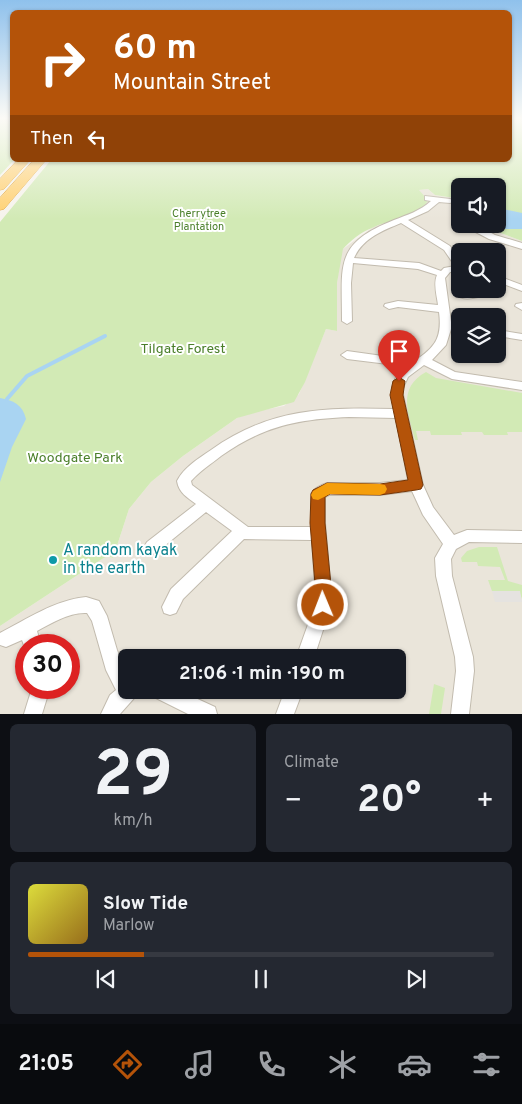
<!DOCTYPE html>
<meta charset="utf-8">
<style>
body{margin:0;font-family:Overpass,sans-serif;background:#242831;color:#f1f3f6;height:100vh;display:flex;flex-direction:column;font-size:19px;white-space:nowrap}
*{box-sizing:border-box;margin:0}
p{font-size:16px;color:#9ea1a6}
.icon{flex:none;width:28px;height:28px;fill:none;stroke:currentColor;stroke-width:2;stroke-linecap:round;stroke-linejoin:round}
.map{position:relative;height:714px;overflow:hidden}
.drawer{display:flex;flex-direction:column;gap:10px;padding:10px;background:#0d0f14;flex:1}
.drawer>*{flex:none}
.banner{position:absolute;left:10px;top:10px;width:502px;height:152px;border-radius:8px;box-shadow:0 1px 4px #0004;background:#b45309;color:#fff;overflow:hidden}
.tools{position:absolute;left:451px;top:178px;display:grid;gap:10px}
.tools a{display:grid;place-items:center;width:55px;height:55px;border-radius:8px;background:#171b24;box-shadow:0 1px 4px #0004;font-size:25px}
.speed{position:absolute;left:15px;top:634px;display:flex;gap:10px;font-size:25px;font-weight:700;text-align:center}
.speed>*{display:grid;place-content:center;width:65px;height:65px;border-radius:50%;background:#171b24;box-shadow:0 1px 4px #0004;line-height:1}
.speed .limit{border:8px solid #d22;background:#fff;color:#111}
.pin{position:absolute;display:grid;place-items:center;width:42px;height:42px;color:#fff;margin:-51px -21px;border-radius:50% 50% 50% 0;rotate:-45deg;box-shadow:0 0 5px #0007}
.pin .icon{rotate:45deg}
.me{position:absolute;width:55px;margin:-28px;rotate:359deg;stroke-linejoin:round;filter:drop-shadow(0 0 4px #0008)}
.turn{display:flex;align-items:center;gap:18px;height:105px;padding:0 20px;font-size:22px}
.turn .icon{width:65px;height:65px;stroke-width:2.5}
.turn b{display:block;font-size:35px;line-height:42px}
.then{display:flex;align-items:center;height:48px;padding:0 20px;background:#0003;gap:10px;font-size:19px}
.big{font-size:38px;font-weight:700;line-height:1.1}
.drawer .tile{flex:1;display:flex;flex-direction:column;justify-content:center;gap:8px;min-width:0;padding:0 18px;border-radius:8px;background:#242831}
.drawer .dial{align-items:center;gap:0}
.dial b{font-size:65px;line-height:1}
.song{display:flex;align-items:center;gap:15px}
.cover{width:60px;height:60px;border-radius:8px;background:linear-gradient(135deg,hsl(60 70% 55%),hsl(40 70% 35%))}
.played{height:5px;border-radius:2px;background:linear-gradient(90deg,#b45309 25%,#363941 25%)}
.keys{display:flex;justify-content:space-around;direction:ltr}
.heat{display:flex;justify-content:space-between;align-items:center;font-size:28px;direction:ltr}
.drawer .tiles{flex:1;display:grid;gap:10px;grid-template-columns:1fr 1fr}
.tile:last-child{grid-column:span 2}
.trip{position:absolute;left:118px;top:649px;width:288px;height:50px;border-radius:8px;background:#171b24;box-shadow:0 1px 4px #0004;font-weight:700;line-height:50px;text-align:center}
.tab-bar{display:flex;height:80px;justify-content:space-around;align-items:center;background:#090b0e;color:#9ea1a6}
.tab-bar .icon{width:35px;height:35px}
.tab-bar .selected{color:#b45309}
.tab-bar b{font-size:22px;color:#f1f3f6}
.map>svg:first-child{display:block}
</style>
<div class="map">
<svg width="522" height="714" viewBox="0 0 522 714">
<rect width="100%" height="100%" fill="#f6f3ec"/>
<path fill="#eae5da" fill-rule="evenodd" d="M428 189 435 195 454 198 452 204 460 207V224H477L522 241V714H0V626L102 559 108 556 113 558 129 509 151 482 183 456 237 418 248 413 284 406 299 394 326 329 337 331V283L340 257 343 249 373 227 410 213 425 197 418 190ZM460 251H498V289H460ZM460 316H498V354H460ZM26 645H69V688H26ZM126 658H396V690H126Z"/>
<g fill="#d2eab5">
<polygon points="0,119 12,119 14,160 0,175"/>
<path d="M510 119H522V241L477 224H498V186H460V207L452 204 454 198 435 195 428 189 419 190 428 200C423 214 385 221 372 228 361 232 350 241 343 249L337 283V331L326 329 305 382 294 402 237 418 183 456 151 482 129 509 113 558 108 556 102 559 0 626V222L51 160H510Z"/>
<path d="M426 372 436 378 522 393V432H507L508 435H484L482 432H461L462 435H431L430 431H416L418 440H415C408 413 397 388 426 372Z"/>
<polygon points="479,547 497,547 508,581 522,585 522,599 519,591 492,591 488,580 505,580 500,567 478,566 477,562 462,562 461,558 467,551"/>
<polygon points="434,684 445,688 441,714 429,714"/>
</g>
<polygon fill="#e5e3e0" points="492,591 520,591 522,602 495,602"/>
<g fill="#a9d4f2">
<polygon points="498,208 522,213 522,229 504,229 494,224 498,224"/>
<path d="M0 398C13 400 23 405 26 419L12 447 0 482Z"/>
</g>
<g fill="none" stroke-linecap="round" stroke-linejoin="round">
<polyline stroke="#a9d4f2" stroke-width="2.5" points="103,337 105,336"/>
<polyline stroke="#a9d4f2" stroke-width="4" points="7,399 27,376 105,336"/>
<g stroke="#c2bbae" stroke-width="2">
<g id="minor">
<path d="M425 196 450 199 454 201 450 203 439 202 428 211 408 220 450 246 460 260V271L450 272 445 278 451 322 460 324V330L451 329 446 345 432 360 455 372 522 382V390L452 379 424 365 408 377 402 390 423 485 433 507 454 535 467 530 522 531V543L469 542 456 549 451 559 452 576 473 657 474 671 469 714H451L456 671 455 657 436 576 435 558 443 544 423 515 412 491 380 495H329L325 497V523L332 602 314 658H296L316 602 312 540 244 539 183 599 176 613 170 615 164 613 162 607 171 589 232 531 206 512 157 552 152 554 147 552 144 547 147 542 196 504C187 497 179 493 177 481 184 467 198 459 211 450 270 408 324 407 394 409 391 393 389 383 402 370L388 364 347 359 341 355 347 351 390 357 409 365C432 349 443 342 439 312L398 307 389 309 384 306 385 304 398 301 438 305C437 296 433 284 437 275L418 269 353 263 351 283 352 321 347 324 342 321C342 264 334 244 394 220 407 215 420 211 431 201L425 200ZM401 223 444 250 455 266 444 268 441 271 419 263 354 258C363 238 382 231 401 223ZM349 417 396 418 408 480 380 483H327C321 485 314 488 311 494V527H248L192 485 191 481C200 471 211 464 221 456 263 426 299 419 349 417Z"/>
<polygon points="468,224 474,224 495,235 522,243 522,249 489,239 468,228"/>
<polygon points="498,276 522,285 522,291 498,282"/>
<path d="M484 289H498L496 291C485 295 466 303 456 295L461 292Z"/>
<polygon points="522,303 522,310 515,306 516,304"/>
<polygon points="498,330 522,334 522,340 498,336"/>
<path d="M86 597 99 601 107 616 117 650 126 674V690H139L136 696 120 714H101L110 695 116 690 106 670 92 621 87 613C69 612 52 623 37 631L41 645H26V651L22 640 6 647 0 645V633C27 619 55 600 86 597Z"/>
<polygon points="32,688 50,688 42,714 24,714"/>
<polygon points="149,690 178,690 215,707 217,714 188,714 152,696"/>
<polygon points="285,690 303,690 294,714 276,714"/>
</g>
</g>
<g stroke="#e0a43c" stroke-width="1">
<g id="highway">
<polygon points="18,160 30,160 4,189 0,190 0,179"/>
<polygon points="34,160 46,160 4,209 0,210 0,198"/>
</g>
</g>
<use href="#minor" fill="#fff" fill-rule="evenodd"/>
<use href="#highway" fill="#ffcf6e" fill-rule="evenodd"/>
</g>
<linearGradient id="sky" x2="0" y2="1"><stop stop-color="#8fc1ec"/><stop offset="0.54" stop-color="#fbfaf6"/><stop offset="1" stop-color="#fbfaf6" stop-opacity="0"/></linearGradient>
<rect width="522" height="219" fill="url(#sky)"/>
<polygon fill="#b45309" stroke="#753606" points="399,377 405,381 403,395 423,485 421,489 416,490 380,495 330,494 325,497 325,523 332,596 329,611 323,613 317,611 315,605 316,596 310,523 311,494 313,490 327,483 380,484 408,480 390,395 393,381"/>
<polygon fill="#f59e0b" points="327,483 380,484 385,485 387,489 385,493 380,495 330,494 318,500 313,499 311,495 313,491"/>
<circle fill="#0f9aa8" stroke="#fff" stroke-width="2" cx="53" cy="560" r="5"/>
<g text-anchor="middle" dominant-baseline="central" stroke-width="4" stroke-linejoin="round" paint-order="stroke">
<g font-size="11" fill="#4a7f2a" stroke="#fff">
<text x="199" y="214">Cherrytree<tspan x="199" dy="13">Plantation</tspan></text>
</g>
<g font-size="14" fill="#4a7f2a" stroke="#fff">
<text x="183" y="349">Tilgate Forest</text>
<text x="75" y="458">Woodgate Park</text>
</g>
<g font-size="16" fill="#0d838f" stroke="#fff" text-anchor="start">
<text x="63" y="551">A random kayak<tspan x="63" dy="18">in the earth</tspan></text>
</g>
</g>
</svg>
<div class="tools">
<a><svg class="icon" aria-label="sound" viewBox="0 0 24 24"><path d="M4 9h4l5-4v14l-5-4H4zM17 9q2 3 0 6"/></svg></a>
<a><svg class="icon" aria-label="search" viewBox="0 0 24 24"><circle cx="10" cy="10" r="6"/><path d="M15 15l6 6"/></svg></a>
<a><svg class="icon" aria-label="layers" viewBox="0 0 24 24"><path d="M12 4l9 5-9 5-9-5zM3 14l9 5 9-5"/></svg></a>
</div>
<div class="speed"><div class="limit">30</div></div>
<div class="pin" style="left:399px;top:381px;background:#d93025"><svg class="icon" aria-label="arrive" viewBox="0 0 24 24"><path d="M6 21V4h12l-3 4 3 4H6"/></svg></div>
<svg class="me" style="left:323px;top:605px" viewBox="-20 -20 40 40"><circle r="17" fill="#b45309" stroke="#fff" stroke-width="3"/><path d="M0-11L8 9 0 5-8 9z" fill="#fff"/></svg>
<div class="trip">21:06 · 1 min · 190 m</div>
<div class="banner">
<div class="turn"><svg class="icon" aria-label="right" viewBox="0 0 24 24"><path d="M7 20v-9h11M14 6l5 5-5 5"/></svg><div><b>60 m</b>Mountain Street</div></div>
<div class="then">Then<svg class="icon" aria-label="left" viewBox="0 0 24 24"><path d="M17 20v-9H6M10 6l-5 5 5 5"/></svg></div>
</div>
</div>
<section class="drawer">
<div class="tiles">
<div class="tile dial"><b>29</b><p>km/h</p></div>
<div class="tile"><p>Climate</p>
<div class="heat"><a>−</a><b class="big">20°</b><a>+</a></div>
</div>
<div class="tile">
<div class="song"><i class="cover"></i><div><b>Slow Tide</b><p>Marlow</p></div></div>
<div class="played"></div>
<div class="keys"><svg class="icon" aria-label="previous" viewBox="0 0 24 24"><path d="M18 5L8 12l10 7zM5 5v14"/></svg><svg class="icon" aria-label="pause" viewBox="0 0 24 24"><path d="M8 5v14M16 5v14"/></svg><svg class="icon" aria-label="next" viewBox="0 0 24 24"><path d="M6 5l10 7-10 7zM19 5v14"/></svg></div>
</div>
</div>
</section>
<nav class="tab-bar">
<b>21:05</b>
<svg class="icon selected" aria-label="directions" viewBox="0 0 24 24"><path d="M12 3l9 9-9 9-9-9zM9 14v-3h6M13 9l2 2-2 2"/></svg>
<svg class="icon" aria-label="music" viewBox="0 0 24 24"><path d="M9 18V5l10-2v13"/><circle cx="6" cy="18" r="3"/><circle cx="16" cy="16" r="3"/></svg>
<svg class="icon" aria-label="phone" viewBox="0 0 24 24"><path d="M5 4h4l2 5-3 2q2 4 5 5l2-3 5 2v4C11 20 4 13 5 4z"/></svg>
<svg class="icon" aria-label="climate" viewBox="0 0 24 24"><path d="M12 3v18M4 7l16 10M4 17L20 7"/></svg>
<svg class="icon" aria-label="car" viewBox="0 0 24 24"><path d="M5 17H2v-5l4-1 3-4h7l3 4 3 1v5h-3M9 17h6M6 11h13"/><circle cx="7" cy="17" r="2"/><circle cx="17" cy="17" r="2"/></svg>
<svg class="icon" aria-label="filters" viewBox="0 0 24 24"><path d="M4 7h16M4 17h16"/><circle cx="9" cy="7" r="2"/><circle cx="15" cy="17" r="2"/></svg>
</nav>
